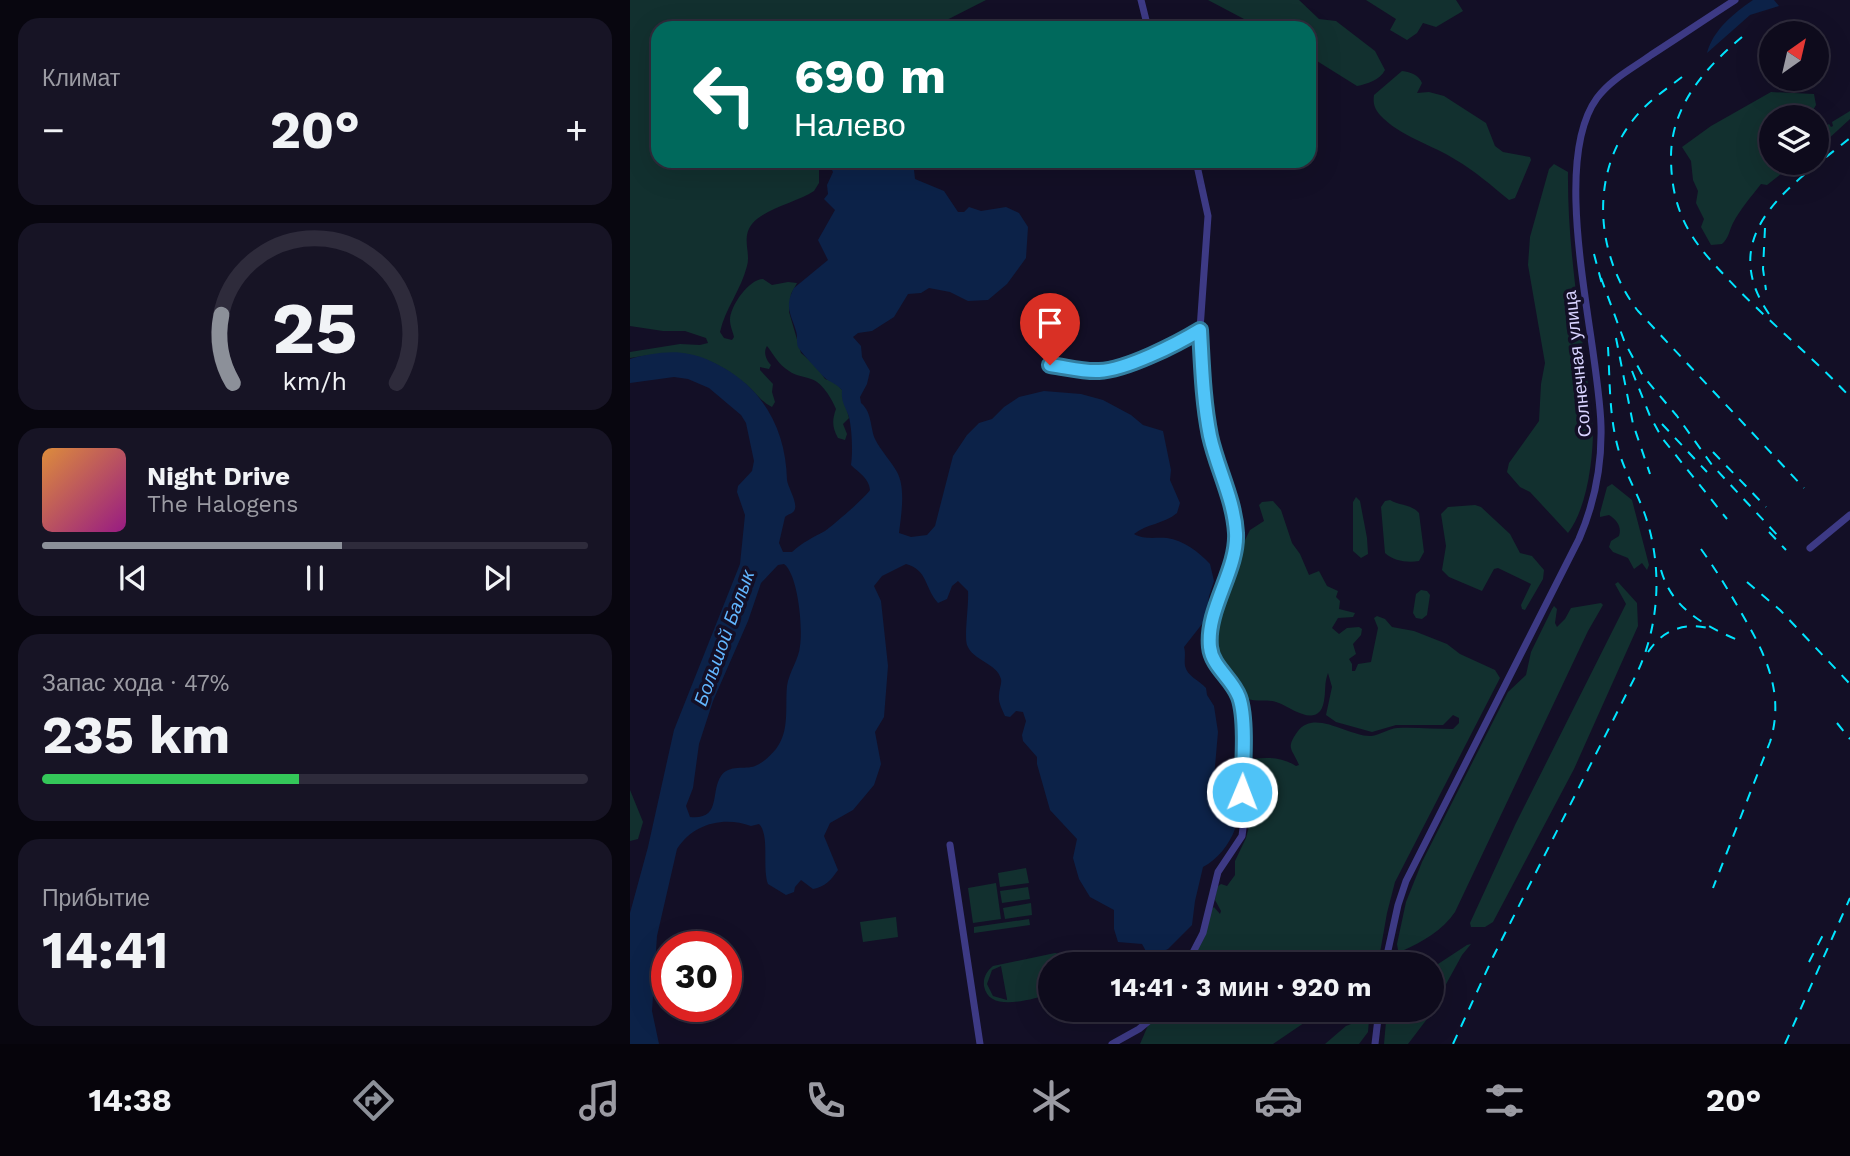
<!DOCTYPE html>
<html lang="ru">
<meta charset="utf-8">
<style>
body{margin:0;font-family:"Work Sans",sans-serif;background:#171425;color:#f1f3f6;height:100vh;display:flex;flex-direction:column;font-size:26px;white-space:nowrap}
*{box-sizing:border-box;margin:0}
p{font-size:23px;color:#9b9ba3}
.icon{flex:none;width:38px;height:38px;fill:none;stroke:currentColor;stroke-width:2;stroke-linecap:round;stroke-linejoin:round}
.map{position:relative;flex:1;overflow:hidden}
.panel{display:flex;flex-direction:column;gap:18px;padding:18px;background:#08060f;width:630px}
.panel>*{flex:none}
.hud{position:absolute;left:21px;top:21px;width:665px;height:147px;border-radius:21px;box-shadow:0 7px 28px #0002,0 0 0 2px #2e2b3b;background:#00695c;color:#fff;overflow:hidden}
.needle{width:46px;rotate:34deg}
.tools{position:absolute;left:1129px;top:21px;display:grid;gap:14px}
.tools a{display:grid;place-items:center;width:70px;height:70px;border-radius:50%;background:#0e0b1c;box-shadow:0 7px 28px #0002,0 0 0 2px #2e2b3b;font-size:35px}
.speed{position:absolute;left:21px;top:931px;display:flex;gap:14px;font-size:35px;font-weight:700;text-align:center}
.speed>*{display:grid;place-content:center;width:91px;height:91px;border-radius:50%;background:#0e0b1c;box-shadow:0 7px 28px #0002,0 0 0 2px #2e2b3b;line-height:1}
.speed .limit{border:10px solid #d22;background:#fff;color:#111}
.pin{position:absolute;display:grid;place-items:center;width:60px;height:60px;color:#fff;margin:-72px -30px;border-radius:50% 50% 50% 0;rotate:-45deg;box-shadow:0 0 7px #0007}
.pin .icon{rotate:45deg}
.me{position:absolute;width:77px;margin:-38px;rotate:1deg;stroke-linejoin:round;filter:drop-shadow(0 0 5px #0008)}
.turn{display:flex;align-items:center;gap:24px;height:147px;padding:0 28px;font-size:32px}
.turn .icon{width:91px;height:91px;stroke-width:2.5}
.turn b{display:block;font-size:49px;line-height:60px}
.big{font-size:52px;font-weight:700;line-height:1.1}
.panel .tile{flex:1;display:flex;flex-direction:column;justify-content:center;gap:10px;min-width:0;padding:0 24px;border-radius:21px;background:#171425}
.panel .dial{align-items:center;gap:0}
.dial svg{height:182px;overflow:visible;fill:none;stroke:#2e2b3b;stroke-width:7;stroke-linecap:round;text-anchor:middle}
.dial text{fill:#f1f3f6;stroke:none}
.song{display:flex;align-items:center;gap:21px}
.cover{width:84px;height:84px;border-radius:10px;background:linear-gradient(135deg,hsl(30 70% 55%),hsl(310 70% 35%))}
.played{height:7px;border-radius:4px;background:linear-gradient(90deg,#8c9099 55%,#2e2b3b 55%)}
.keys{display:flex;justify-content:space-around;direction:ltr}
.heat{display:flex;justify-content:space-between;align-items:center;font-size:38px;direction:ltr}
.charge{height:10px;border-radius:5px;background:linear-gradient(90deg,#34c759 47%,#2e2b3b 0)}
.trip{position:absolute;left:408px;top:952px;width:406px;height:70px;border-radius:35px;background:#0e0b1c;box-shadow:0 7px 28px #0002,0 0 0 2px #2e2b3b;font-weight:700;line-height:70px;text-align:center}
.tabs{display:flex;height:112px;justify-content:space-around;align-items:center;background:#06040b;color:#9b9ba3}
.tabs .icon{width:49px;height:49px}
.tabs .active{color:#8c9099}
.tabs b{font-size:32px;color:#f1f3f6}
main{display:flex;flex:1;min-height:0}
.map>svg:first-child{display:block}
</style>
<main>
<section class="panel">
<div class="tile"><p>Климат</p>
<div class="heat"><a>−</a><b class="big">20°</b><a>+</a></div>
</div>
<div class="tile dial"><svg viewBox="0 0 100 80">
<path d="M14 69A42 42 0 1 1 86 69"/>
<path d="M14 69A42 42 0 0 1 9 39" stroke="#8c9099"/>
<text x="50" y="56" font-size="32" font-weight="700">25</text>
<text x="50" y="72" font-size="11">km/h</text>
</svg></div>
<div class="tile">
<div class="song"><i class="cover"></i><div><b>Night Drive</b><p>The Halogens</p></div></div>
<div class="played"></div>
<div class="keys"><svg class="icon" aria-label="previous" viewBox="0 0 24 24"><path d="M18 5L8 12l10 7zM5 5v14"/></svg><svg class="icon" aria-label="pause" viewBox="0 0 24 24"><path d="M8 5v14M16 5v14"/></svg><svg class="icon" aria-label="next" viewBox="0 0 24 24"><path d="M6 5l10 7-10 7zM19 5v14"/></svg></div>
</div>
<div class="tile"><p>Запас хода · 47%</p><b class="big">235 km</b><div class="charge"></div></div>
<div class="tile"><p>Прибытие</p><b class="big">14:41</b></div>
</section>
<div class="map">
<svg width="1220" height="1044" viewBox="0 0 1220 1044">
<rect width="100%" height="100%" fill="#130f26"/>
<g fill="#12302f" fill-rule="evenodd">
<path d="M0 0H356L301 28H28V161H189V183L184 191C167 202 134 209 122 224 111 238 121 252 117 266 111 290 95 309 90 332L94 338 102 340 104 337C103 332 100 326 100 320 100 306 119 279 133 279L142 285 158 282 167 283 161 294 159 312 171 353 187 367 195 379 205 382 212 390 219 418 213 424 217 434 215 440 208 438C202 427 202 420 206 409 202 399 192 382 181 379 173 376 166 376 159 371 148 364 144 355 137 346 133 352 136 360 141 365L139 369 130 367V370L143 384 142 392 145 402 142 407C131 402 123 389 113 382 75 351 46 350 0 358V352L50 344 70 345 78 343 76 338 55 331H33L0 326Z"/>
<path d="M578 0H669L689 19 706 21 745 51 755 70C750 80 737 84 727 86L679 56V28H631Z"/>
<polygon points="736,0 826,0 833,11 806,27 793,23 787,33 777,40 760,30 766,19"/>
<path d="M772 71C781 72 789 75 792 83L787 93 799 92 814 96 856 123 865 146 873 152 900 157 901 160 885 198 879 200C862 186 845 171 826 160 803 145 769 136 750 115 744 108 743 103 744 95Z"/>
<path d="M1141 92 1184 94 1186 105 1179 117H1141V163H1165L1137 185 1131 184C1121 197 1111 208 1103 223 1099 231 1099 238 1092 244L1081 245 1071 227 1074 219 1066 203 1068 191 1063 180 1061 161 1052 147 1081 126Z"/>
<polygon points="1220,111 1220,119 1196,141 1194,140 1187,145 1187,132 1199,124 1201,127 1203,126 1202,122"/>
<path d="M924 164 938 172C937 258 955 345 963 430 963 460 957 508 938 533L900 492 890 487 877 472 879 463 909 421 911 384 915 363 898 265 900 237 919 169Z"/>
<path d="M982 484 1002 500 1019 565 1017 570 1012 563 1004 569 998 558 983 552 979 547 981 541 989 536C992 527 987 520 979 515L970 517V513L977 487Z"/>
<polygon points="726,497 730,501 737,538 738,554 731,558 723,551 723,502"/>
<path d="M760 500C770 506 781 504 789 513L794 552 789 561C777 563 764 561 755 553L751 507 755 501Z"/>
<path d="M643 501 651 510 662 543 670 554 679 575 689 571 697 586 708 591 706 597 710 601 709 609 725 613 723 617 708 618 702 628 709 634 717 628 729 627 732 629 731 635 723 644 726 654 719 659 722 664V671H725L728 664 741 662 748 628 744 618 747 616 755 619 762 627 784 631 817 644 830 654 865 670 870 678 765 882 757 913 748 964H560L574 938 582 909 584 907 590 914 591 911 585 900 587 887 591 884 597 886 605 875V861L616 838 620 823 618 765 622 759C638 757 652 757 666 766L669 765C662 748 655 749 668 731 685 709 719 737 741 736 750 735 758 729 767 728 785 727 804 729 823 729L829 723V718L823 715 813 725H766L742 732 706 722 696 715 702 687 698 673C694 683 696 691 694 701 689 729 663 709 649 703 638 698 626 703 616 698L589 663 582 643 601 568 620 530 634 521 629 505 632 502Z"/>
<polygon points="845,505 851,507 880,534 890,553 902,556 914,570 913,579 895,610 892,609 891,605 901,584 868,568 864,569 852,591 819,577 812,570 816,546 811,514 818,507"/>
<polygon points="988,582 1007,603 1008,626 944,769 863,922 855,927 841,927 840,923 885,825 996,604 985,584"/>
<polygon points="791,590 797,591 800,595 797,615 792,619 786,618 783,613 786,594"/>
<path d="M971 603 973 605 958 631 825 912C813 930 792 942 772 951L768 950 767 944 776 902 792 862 878 692 896 675 901 652 922 609 924 606 927 609 925 623 927 627 935 619 941 608Z"/>
<polygon points="0,790 13,822 8,839 0,841"/>
<polygon points="396,868 399,883 370,887 368,873"/>
<polygon points="366,883 371,919 343,923 338,888"/>
<polygon points="398,887 400,899 372,903 370,891"/>
<polygon points="401,903 402,915 375,919 373,908"/>
<polygon points="266,917 268,937 233,942 230,922"/>
<polygon points="399,919 400,925 344,933 344,927"/>
<polygon points="841,944 832,955 797,1019 778,1044 754,1044 757,1010 802,1010 802,968 837,945"/>
<path d="M425 953 437 955 446 964H443L436 958 425 956 426 964H420V995C402 998 359 1014 354 986 353 977 357 971 363 966ZM371 966 377 999V1000L363 996 357 984 362 970Z"/>
<polygon points="535,1010 693,1010 643,1044 510,1044 519,1023"/>
<polygon points="736,1018 739,1020 738,1032 729,1044 695,1044 716,1026"/>
</g>
<g fill="#0c2248" fill-rule="evenodd">
<path d="M1123 0H1144L1149 6 1120 15 1077 53C1083 30 1104 13 1123 0Z"/>
<path d="M196 161H283L285 179 314 191 328 212H334L339 207 351 211 376 207 389 213 398 227 396 258 377 284 358 300 338 301 320 292 299 288 291 293 278 294 264 317 242 331 228 333 223 337 231 346 232 357 240 371 237 384 230 397 231 403C242 412 240 427 245 439 251 451 261 461 267 472 276 488 271 516 269 533L281 537 297 535 305 526 323 456 337 435 349 423 362 419 374 407 389 397 414 391 451 394 473 400 501 415 513 425 533 431 541 470 540 480 550 503 547 513C534 524 516 524 504 534 515 540 524 537 537 538 553 540 569 552 580 564L584 581 579 596 576 619 554 647C556 654 554 659 555 666 557 676 570 681 576 688L577 695 584 706 588 732 584 778 589 795 605 829C599 845 587 860 573 867L565 901 562 925 538 949 529 953 518 955 512 944 488 942 484 929V910L460 897 449 879 443 858 447 839 420 810 407 764V757L393 741 392 735 396 721 393 712 386 711 380 717 375 716C372 709 368 702 369 695 369 689 372 684 371 679 367 663 343 661 337 645 334 635 339 605 338 591L328 581 322 586 317 599 308 603C294 587 298 570 276 564L252 576 244 586 251 601 258 666 254 717 245 732 251 764 244 785 223 810 200 823 194 836 208 870C201 880 195 887 183 889L171 880 165 887 164 892 156 895 138 884C132 867 140 835 129 824L121 826C95 816 63 823 47 849L27 936 22 1011 29 1044H0V913L18 847 44 730 110 564 115 515 107 492 108 486 122 471 124 461 116 423 111 415 79 388 58 379 44 377 0 383V359C18 354 41 350 59 354 72 356 83 362 94 368 136 392 156 433 157 480 158 488 169 504 164 511 162 514 158 514 155 517L149 543 153 552H162C173 542 182 538 195 531 201 527 236 497 240 490 239 478 229 473 221 465 223 452 222 430 219 417 215 405 211 403 212 390 206 383 199 382 194 377 191 374 170 351 168 347 166 342 168 337 166 331 161 314 154 307 164 288L198 260 188 240 205 210 194 199 198 194 197 185 203 172 201 168 195 167ZM154 564C168 574 173 628 170 646 169 659 159 672 157 686 155 707 160 731 146 749 141 755 133 763 125 766 115 770 99 764 91 776 80 792 92 820 60 817L56 806 63 788 69 744 83 701 118 621 131 583 148 565Z"/>
</g>
<g fill="none" stroke-linecap="round" stroke-linejoin="round">
<g stroke="#3d3a85" stroke-width="7">
<polyline points="511,0 518,28"/>
<path d="M420 365C436 367 453 372 469 371 496 370 548 344 570 329"/>
<polyline points="1180,548 1220,515"/>
<polyline points="320,845 350,1044"/>
<polyline points="557,964 573,933 588,872 612,836 615,812 612,792 611,705 605,689 589,668 580,650 579,640 588,600 602,557 606,534 600,502 580,436 574,395 570,329 578,216 566,161"/>
<path d="M755 964 768 905 776 881 949 539C965 502 972 466 971 426 969 343 918 165 967 98 981 79 1003 68 1021 55 1049 37 1077 18 1105 0"/>
<polyline points="482,1044 509,1029 532,1010"/>
<polyline points="745,1044 749,1010"/>
</g>
<g stroke="#00e5ff" stroke-width="2" stroke-dasharray="10 9" stroke-linecap="butt">
<path d="M1112 37C1075 68 1041 106 1041 157 1041 178 1044 199 1053 219 1063 242 1080 260 1097 278 1136 320 1181 355 1220 397"/>
<path d="M1052 77C1035 90 1016 103 1003 120 959 176 966 256 1008 311L1174 488"/>
<polyline points="1135,228 1133,269 1136,290"/>
<polyline points="964,254 973,288"/>
<polyline points="971,278 995,343 1013,376 1047,416 1082,465 1150,538"/>
<path d="M1139 314C1083 232 1165 183 1220 138"/>
<polyline points="986,338 1003,424 1020,474"/>
<polyline points="1002,371 1020,416 1032,438 1097,519"/>
<polyline points="1032,424 1077,472"/>
<polyline points="1083,452 1136,507"/>
<polyline points="1139,532 1156,550"/>
<path d="M1071 549C1086 570 1099 591 1112 614 1136 655 1155 694 1140 742L1083 888"/>
<path d="M1031 570C1042 609 1075 626 1110 641"/>
<polyline points="1117,582 1150,610 1220,684"/>
<path d="M1018 652C1032 631 1053 622 1078 628"/>
<polyline points="1207,723 1220,739"/>
<polyline points="1179,962 1196,929"/>
<path d="M823 1044 863 957 1007 673C1030 624 1033 564 1014 512 1006 490 994 471 988 448 979 415 980 381 978 347"/>
<polyline points="1155,1044 1220,898"/>
</g>
</g>
<g fill="none" stroke-linecap="round" stroke-linejoin="round">
<g stroke="#337fa1" stroke-width="18">
<path id="route" d="M420 365C436 367 453 372 469 371 496 370 547 344 570 330 572 365 573 401 580 436 587 468 604 499 606 533 608 570 576 609 580 647 582 667 602 678 609 697 617 719 613 768 612 792"/>
</g>
<use href="#route" stroke="#4fc3f7" stroke-width="12"/>
</g>
<g text-anchor="middle" dominant-baseline="central" stroke-width="7" stroke-linejoin="round" paint-order="stroke">
<g font-size="18" fill="#d9d4ff" stroke="#130f26">
<text transform="translate(947 364) rotate(-96)">Солнечная улица</text>
</g>
<g font-size="19" font-style="italic" fill="#62b6ff" stroke="#130f26">
<text transform="translate(94 638) rotate(-70)">Большой Балык</text>
</g>
</g>
</svg>
<div class="tools">
<a><svg class="needle" viewBox="-14 -14 28 28"><path d="M0-13l5 13h-10z" fill="#e53935"/><path d="M0 13l5-13h-10z" fill="#9b9ba3"/></svg></a>
<a><svg class="icon" aria-label="layers" viewBox="0 0 24 24"><path d="M12 4l9 5-9 5-9-5zM3 14l9 5 9-5"/></svg></a>
</div>
<div class="speed"><div class="limit">30</div></div>
<div class="pin" style="left:420px;top:365px;background:#d93025"><svg class="icon" aria-label="arrive" viewBox="0 0 24 24"><path d="M6 21V4h12l-3 4 3 4H6"/></svg></div>
<svg class="me" style="left:612px;top:792px" viewBox="-20 -20 40 40"><circle r="17" fill="#4fc3f7" stroke="#fff" stroke-width="3"/><path d="M0-11L8 9 0 5-8 9z" fill="#fff"/></svg>
<div class="trip">14:41 · 3 мин · 920 m</div>
<div class="hud">
<div class="turn"><svg class="icon" aria-label="left" viewBox="0 0 24 24"><path d="M17 20v-9H6M10 6l-5 5 5 5"/></svg><div><b>690 m</b>Налево</div></div>
</div>
</div>
</main>
<nav class="tabs">
<b>14:38</b>
<svg class="icon active" aria-label="directions" viewBox="0 0 24 24"><path d="M12 3l9 9-9 9-9-9zM9 14v-3h6M13 9l2 2-2 2"/></svg>
<svg class="icon" aria-label="music" viewBox="0 0 24 24"><path d="M9 18V5l10-2v13"/><circle cx="6" cy="18" r="3"/><circle cx="16" cy="16" r="3"/></svg>
<svg class="icon" aria-label="phone" viewBox="0 0 24 24"><path d="M5 4h4l2 5-3 2q2 4 5 5l2-3 5 2v4C11 20 4 13 5 4z"/></svg>
<svg class="icon" aria-label="climate" viewBox="0 0 24 24"><path d="M12 3v18M4 7l16 10M4 17L20 7"/></svg>
<svg class="icon" aria-label="car" viewBox="0 0 24 24"><path d="M5 17H2v-5l4-1 3-4h7l3 4 3 1v5h-3M9 17h6M6 11h13"/><circle cx="7" cy="17" r="2"/><circle cx="17" cy="17" r="2"/></svg>
<svg class="icon" aria-label="filters" viewBox="0 0 24 24"><path d="M4 7h16M4 17h16"/><circle cx="9" cy="7" r="2"/><circle cx="15" cy="17" r="2"/></svg>
<b>20°</b>
</nav>
